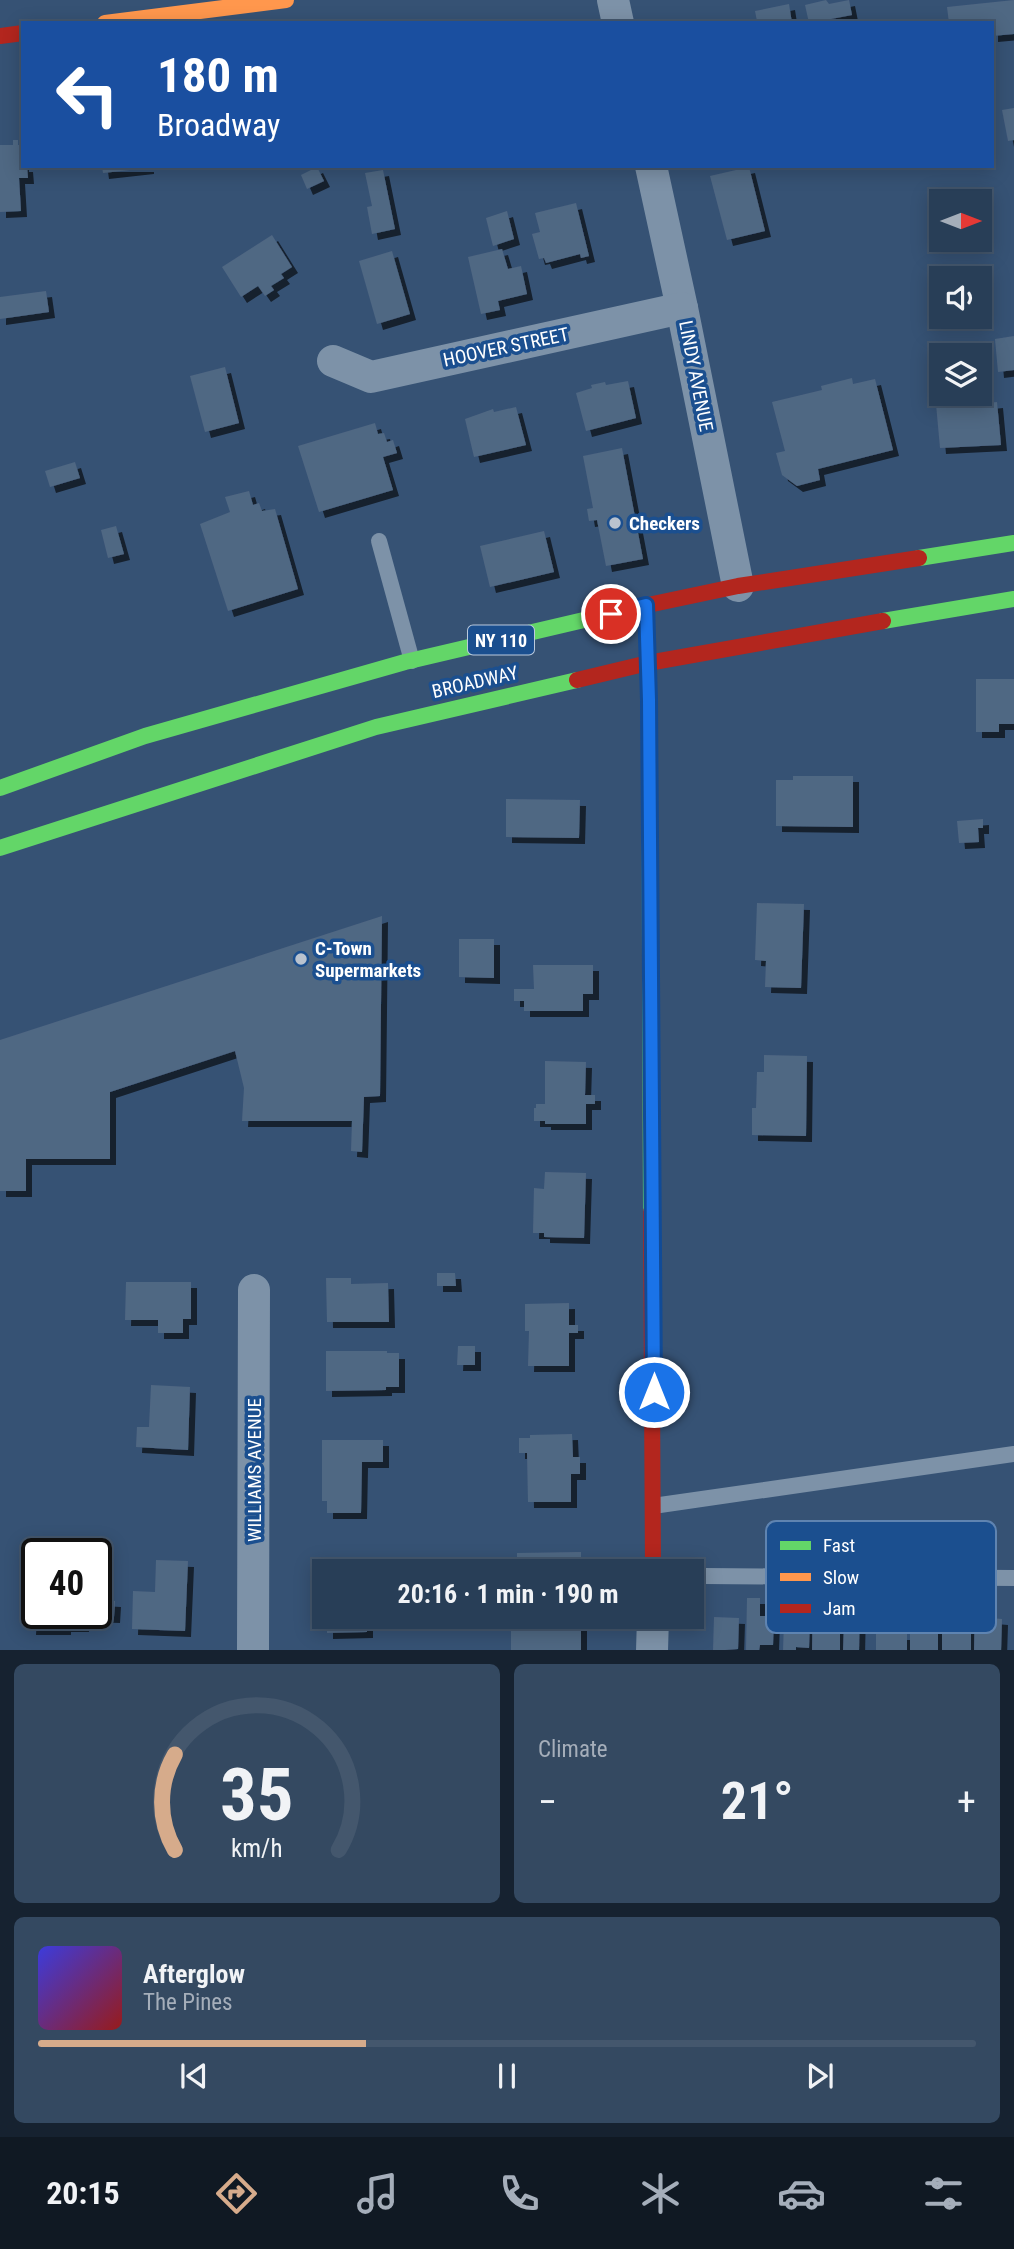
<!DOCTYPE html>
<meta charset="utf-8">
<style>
body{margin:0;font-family:"Roboto Condensed",sans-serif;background:#344961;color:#f1f3f6;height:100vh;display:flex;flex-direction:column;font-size:26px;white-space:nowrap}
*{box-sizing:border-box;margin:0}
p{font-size:23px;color:#a5aeba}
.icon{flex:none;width:38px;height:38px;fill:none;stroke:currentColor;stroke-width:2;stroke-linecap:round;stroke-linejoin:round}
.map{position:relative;height:1650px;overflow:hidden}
.sheet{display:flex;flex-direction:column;gap:14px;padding:14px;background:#162230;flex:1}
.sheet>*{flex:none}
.banner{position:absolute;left:21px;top:21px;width:973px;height:147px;border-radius:0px;box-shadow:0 4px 18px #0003,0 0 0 2px #44576d;background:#1a4fa0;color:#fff;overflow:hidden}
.needle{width:46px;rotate:90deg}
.tools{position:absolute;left:929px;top:189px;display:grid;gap:14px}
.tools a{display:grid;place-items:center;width:63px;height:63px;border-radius:0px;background:#283e57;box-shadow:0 4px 18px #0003,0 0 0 2px #44576d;font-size:35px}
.speed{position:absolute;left:21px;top:1538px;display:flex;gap:14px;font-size:35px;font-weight:700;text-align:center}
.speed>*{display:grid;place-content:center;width:91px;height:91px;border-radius:50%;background:#283e57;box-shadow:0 4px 18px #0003,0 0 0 2px #44576d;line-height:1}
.speed .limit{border:4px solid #111;border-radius:10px;background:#fff;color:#111}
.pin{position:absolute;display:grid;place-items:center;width:60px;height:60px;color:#fff;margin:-30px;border:4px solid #fff;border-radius:50%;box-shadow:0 2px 7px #0007}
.me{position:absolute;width:77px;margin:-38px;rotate:0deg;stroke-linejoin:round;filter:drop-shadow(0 0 5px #0008)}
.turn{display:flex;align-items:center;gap:24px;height:147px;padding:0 21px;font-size:32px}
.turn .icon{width:91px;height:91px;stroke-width:2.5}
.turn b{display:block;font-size:49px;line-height:60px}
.big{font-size:52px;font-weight:700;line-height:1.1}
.sheet .card{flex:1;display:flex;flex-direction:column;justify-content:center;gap:10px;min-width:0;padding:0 24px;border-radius:10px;background:#344961}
.sheet .dial{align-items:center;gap:0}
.dial svg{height:182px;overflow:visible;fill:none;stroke:#44576d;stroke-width:7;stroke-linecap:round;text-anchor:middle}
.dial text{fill:#f1f3f6;stroke:none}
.song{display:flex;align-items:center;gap:21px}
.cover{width:84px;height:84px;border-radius:10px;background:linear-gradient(135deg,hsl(240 70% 55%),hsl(0 70% 35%))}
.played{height:7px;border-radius:4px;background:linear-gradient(90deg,#d6ab8b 35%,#44576d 35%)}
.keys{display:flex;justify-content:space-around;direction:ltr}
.heat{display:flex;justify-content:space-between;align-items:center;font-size:38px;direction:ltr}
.sheet .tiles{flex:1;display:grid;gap:14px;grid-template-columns:1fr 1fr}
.card:last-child{grid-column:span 2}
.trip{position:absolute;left:312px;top:1559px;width:392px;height:70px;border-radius:0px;background:#283e57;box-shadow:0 4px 18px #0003,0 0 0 2px #44576d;font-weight:700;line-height:70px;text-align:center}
.tabs{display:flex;height:112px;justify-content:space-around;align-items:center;background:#101923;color:#a5aeba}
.tabs .icon{width:49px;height:49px}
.tabs .active{color:#d6ab8b}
.tabs b{font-size:32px;color:#f1f3f6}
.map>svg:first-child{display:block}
</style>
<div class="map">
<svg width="1014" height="1651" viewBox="0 0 1014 1651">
<defs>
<filter id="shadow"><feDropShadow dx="6" dy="6" stdDeviation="0" flood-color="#0009"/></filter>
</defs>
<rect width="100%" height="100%" fill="#365274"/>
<g fill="#506783" filter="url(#shadow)">
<polygon points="826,0 829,4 849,0 852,15 831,19 831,23 809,23 805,5"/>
<polygon points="1014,0 1014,34 992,36 992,23 949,23 947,7"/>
<polygon points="789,4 792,23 754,23 757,21 755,11"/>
<polygon points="1014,108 1014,140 1008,141 1002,110"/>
<polygon points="13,140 18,140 18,145 23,145 23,166 27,166 28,178 19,178 21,211 0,212 0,145 13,145"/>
<polygon points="102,166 148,166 148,168 103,173"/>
<polygon points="317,167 324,181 307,189 301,175"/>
<polygon points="749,167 765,231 727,240 710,176"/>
<polygon points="383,170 395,229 372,234 367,207 372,206 365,173"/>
<polygon points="576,203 589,256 581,258 580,254 546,263 544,258 539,259 532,234 540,232 535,213"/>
<polygon points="507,211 514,239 493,246 486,218"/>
<polygon points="272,235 292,267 281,274 284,278 271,286 274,290 265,296 258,286 241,297 222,267"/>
<polygon points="502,249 508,269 521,266 527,294 498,301 500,310 481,314 468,257"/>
<polygon points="392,251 410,314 377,324 359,261"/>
<polygon points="46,291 49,312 0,319 0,297"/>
<polygon points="1014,336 1014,370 998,372 995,339"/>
<polygon points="225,367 239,423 205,432 190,376"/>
<polygon points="852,378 853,384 875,379 893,450 818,469 820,480 797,486 782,475 776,453 785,451 772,402 822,390 821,386"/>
<polygon points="628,381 636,418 586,431 576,393 592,388 591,385 605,382 606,385"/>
<polygon points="935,393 957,394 957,406 997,402 1001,445 940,448"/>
<polygon points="516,407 526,445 474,457 465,419 493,409 494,412"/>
<polygon points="375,423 378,434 384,433 387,442 393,440 397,453 383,457 393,490 319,512 298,446"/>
<polygon points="622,448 643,559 606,566 597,520 589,521 587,509 593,508 583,456"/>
<polygon points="75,462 80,478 50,487 45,471"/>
<polygon points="249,491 253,505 259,503 262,511 275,509 298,589 228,611 200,524 230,512 225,497"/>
<polygon points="116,526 124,554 108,558 101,530"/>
<polygon points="544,531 554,572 490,587 480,546"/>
<polygon points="976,679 1014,679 1014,724 999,724 999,732 976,732"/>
<polygon points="793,776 853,776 853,827 776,826 776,780 793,780"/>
<polygon points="506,799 580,800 579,838 506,837"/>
<polygon points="983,819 983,828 978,828 979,842 959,843 957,821"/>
<polygon points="757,903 804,904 801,988 765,987 766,961 755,960"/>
<polygon points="382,916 380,1096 364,1097 362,1152 351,1151 352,1121 242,1121 244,1088 235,1051 110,1092 110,1159 26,1159 26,1191 0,1191 0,1040"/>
<polygon points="459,939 494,939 494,978 459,977"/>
<polygon points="533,965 593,965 593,994 583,994 583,1011 524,1011 524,1001 514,1001 514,989 534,989"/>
<polygon points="764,1055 807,1056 806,1136 752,1135 752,1108 756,1108 757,1072 764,1072"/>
<polygon points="545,1061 586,1062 585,1095 595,1095 595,1104 586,1104 586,1124 545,1124 545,1121 534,1121 534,1108 536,1108 536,1104 545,1104"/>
<polygon points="545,1172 586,1173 584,1238 544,1237 544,1233 533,1233 534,1188 544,1189"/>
<polygon points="437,1273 455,1273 456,1286 437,1286"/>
<polygon points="326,1278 351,1278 351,1284 388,1283 389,1322 327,1322"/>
<polygon points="126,1282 191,1282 191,1319 183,1319 183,1333 158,1333 158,1320 125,1320"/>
<polygon points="569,1303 569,1325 578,1325 578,1333 569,1333 569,1366 528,1366 529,1331 525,1331 525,1304"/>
<polygon points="458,1346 475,1346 475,1365 457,1365"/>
<polygon points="326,1351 387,1351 387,1353 399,1353 399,1387 386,1387 386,1390 326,1391"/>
<polygon points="151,1385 190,1387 188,1450 136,1447 137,1427 149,1427"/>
<polygon points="572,1434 573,1457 580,1457 580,1474 571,1474 571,1502 528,1502 527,1453 519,1453 519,1438 530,1438 530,1435"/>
<polygon points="322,1440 383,1440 383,1462 362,1462 361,1513 327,1513 327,1501 322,1501"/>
<polygon points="581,1552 581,1572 517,1572 517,1553"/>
<polygon points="156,1560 188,1561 185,1631 132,1629 133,1591 155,1592"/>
<polygon points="395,1562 395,1572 355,1572 355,1563"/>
<polygon points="32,1590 37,1591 37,1614 96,1614 96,1600 115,1601 114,1617 83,1616 83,1626 65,1626 65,1629 30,1629"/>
<polygon points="942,1594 958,1594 958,1611 971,1611 971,1651 942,1651"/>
<polygon points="876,1596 892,1596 891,1634 907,1634 907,1651 876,1651"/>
<polygon points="813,1597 828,1597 827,1623 840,1623 840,1651 812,1651"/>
<polygon points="910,1597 926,1597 926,1623 938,1623 938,1650 910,1651"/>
<polygon points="747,1598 760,1598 760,1616 774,1616 773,1645 760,1645 759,1651 746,1651"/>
<polygon points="845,1600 860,1601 859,1651 843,1651"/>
<polygon points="975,1603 990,1603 990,1618 1002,1619 1001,1651 974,1651"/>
<polygon points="783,1605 797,1605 797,1619 810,1619 809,1648 796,1647 796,1651 783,1651 784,1621 778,1621 779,1608 783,1608"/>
<polygon points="327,1617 399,1617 399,1623 367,1623 367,1632 327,1633"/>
<rect x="511" y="1617" width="70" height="34"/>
<polygon points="714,1617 739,1618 738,1649 713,1651"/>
</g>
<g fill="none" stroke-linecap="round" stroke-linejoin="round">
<g stroke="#7d92a8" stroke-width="16">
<polyline points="379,541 412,661"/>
<polyline points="653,1506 1014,1454"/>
<polyline points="704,1576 1014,1578"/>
</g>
<g stroke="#7d92a8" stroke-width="32">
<polyline points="613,0 618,23"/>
<polyline points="651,166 682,308 738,586"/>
<polyline points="333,361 371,377 682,308"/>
<polyline points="253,1651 254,1290"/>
<polyline points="652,1651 653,1617"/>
</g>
<g stroke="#63d668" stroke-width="16">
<polyline points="919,558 1014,543"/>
<polyline points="646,605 649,700 651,1212"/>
<polyline points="883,621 1014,599"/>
<polyline points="0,788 145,736 405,662 648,605"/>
<polyline points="0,848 376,727 577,680"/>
</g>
<polyline stroke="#ff974d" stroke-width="16" points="105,23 286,0"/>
<g stroke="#b3261e" stroke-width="16">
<polyline points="0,36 23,33"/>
<polyline points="648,605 738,586 919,558"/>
<polyline points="577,680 648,663 883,621"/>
<polyline points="651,1212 653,1572"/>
</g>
</g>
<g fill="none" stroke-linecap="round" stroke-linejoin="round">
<g stroke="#114b97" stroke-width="18">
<polyline id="route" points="611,614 646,605 649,700 654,1392"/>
</g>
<use href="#route" stroke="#1a73e8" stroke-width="12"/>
</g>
<g fill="#b9c2ce" stroke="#1b4f8f" stroke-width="2.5">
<circle cx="615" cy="523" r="7"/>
<circle cx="301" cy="959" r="7"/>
</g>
<g text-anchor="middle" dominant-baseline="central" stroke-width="7" stroke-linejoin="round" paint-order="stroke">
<rect fill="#1b4f8f" stroke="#bbcadd" stroke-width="2" x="468" y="625.5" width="66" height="29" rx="5"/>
<g font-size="18" font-weight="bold" fill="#fff">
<text x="501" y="640">NY 110</text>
</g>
<g font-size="19" fill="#fff" stroke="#1b4f8f">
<text transform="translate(506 347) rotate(-12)">HOOVER STREET</text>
<text transform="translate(696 376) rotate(79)">LINDY AVENUE</text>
<text transform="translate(475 682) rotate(-13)">BROADWAY</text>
<text transform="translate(254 1470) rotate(-90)">WILLIAMS AVENUE</text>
</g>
<g font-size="19" font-weight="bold" fill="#fff" stroke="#1b4f8f" text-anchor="start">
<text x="629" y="523">Checkers</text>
<text x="315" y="948">C‑Town<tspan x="315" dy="22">Supermarkets</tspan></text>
</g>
</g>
<rect x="766" y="1521" width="230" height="112" rx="10" fill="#1b4f8f" stroke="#5f84b1" stroke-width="2"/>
<rect x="780" y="1541" width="31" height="9" fill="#63d668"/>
<rect x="780" y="1573" width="31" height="8" fill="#ff974d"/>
<rect x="780" y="1604" width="31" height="9" fill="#b3261e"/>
<g font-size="19" fill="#fff">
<text x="823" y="1552">Fast</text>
<text x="823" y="1584">Slow</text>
<text x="823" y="1615">Jam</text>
</g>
</svg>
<div class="tools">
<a><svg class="needle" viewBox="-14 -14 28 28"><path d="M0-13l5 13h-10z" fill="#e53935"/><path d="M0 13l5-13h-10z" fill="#a5aeba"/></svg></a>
<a><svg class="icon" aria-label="sound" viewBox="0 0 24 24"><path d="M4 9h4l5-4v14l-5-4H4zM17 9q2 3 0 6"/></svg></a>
<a><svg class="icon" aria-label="layers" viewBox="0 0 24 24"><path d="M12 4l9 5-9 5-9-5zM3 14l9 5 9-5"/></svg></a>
</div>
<div class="speed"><div class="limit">40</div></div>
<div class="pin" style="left:611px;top:614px;background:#d93025"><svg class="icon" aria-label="arrive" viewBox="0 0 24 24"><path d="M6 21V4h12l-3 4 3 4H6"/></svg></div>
<svg class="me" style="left:654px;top:1392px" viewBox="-20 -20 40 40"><circle r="17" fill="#1a73e8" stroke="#fff" stroke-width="3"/><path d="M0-11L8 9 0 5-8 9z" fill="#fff"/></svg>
<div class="trip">20:16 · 1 min · 190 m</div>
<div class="banner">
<div class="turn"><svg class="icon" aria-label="left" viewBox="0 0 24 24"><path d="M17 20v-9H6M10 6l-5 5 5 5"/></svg><div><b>180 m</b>Broadway</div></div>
</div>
</div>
<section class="sheet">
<div class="tiles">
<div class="card dial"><svg viewBox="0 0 100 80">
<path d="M14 69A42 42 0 1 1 86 69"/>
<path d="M14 69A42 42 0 0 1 14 27" stroke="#d6ab8b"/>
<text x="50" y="56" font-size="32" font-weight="700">35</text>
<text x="50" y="72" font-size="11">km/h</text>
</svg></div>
<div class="card"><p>Climate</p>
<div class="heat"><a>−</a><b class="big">21°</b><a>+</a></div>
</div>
<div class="card">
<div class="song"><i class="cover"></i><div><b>Afterglow</b><p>The Pines</p></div></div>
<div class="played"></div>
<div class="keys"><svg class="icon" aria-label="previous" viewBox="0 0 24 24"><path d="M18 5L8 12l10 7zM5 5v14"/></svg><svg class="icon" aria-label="pause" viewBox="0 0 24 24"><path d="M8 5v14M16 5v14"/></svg><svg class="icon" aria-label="next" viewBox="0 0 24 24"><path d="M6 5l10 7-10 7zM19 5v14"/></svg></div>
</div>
</div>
</section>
<nav class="tabs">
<b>20:15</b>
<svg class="icon active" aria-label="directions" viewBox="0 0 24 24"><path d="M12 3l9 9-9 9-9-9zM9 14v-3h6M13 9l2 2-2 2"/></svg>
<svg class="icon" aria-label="music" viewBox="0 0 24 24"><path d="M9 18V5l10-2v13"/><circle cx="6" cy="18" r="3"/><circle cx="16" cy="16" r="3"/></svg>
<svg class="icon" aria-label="phone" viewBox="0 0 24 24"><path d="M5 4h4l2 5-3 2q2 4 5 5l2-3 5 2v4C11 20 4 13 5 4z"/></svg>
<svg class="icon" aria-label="climate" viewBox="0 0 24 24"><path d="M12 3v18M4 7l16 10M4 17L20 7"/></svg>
<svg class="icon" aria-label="car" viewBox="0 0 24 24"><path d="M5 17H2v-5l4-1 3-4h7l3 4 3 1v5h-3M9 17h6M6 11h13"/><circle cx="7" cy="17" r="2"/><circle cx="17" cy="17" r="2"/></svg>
<svg class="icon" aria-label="filters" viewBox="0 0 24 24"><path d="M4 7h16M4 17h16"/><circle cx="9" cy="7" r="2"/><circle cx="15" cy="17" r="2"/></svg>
</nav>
